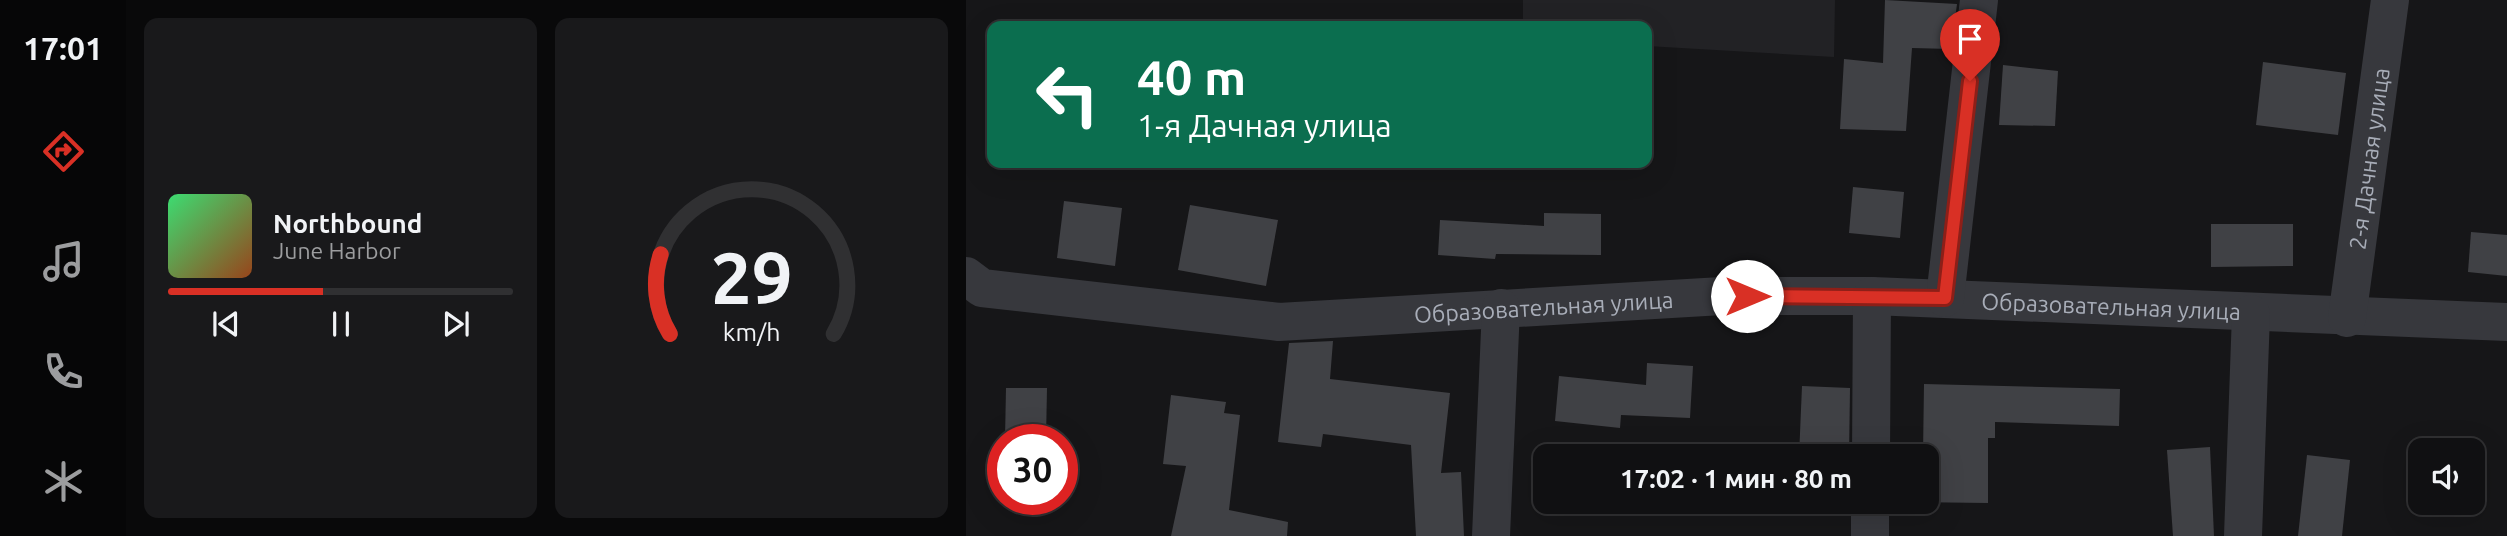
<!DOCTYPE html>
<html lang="ru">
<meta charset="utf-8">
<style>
body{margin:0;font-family:Ubuntu,sans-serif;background:#19191b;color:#f1f3f6;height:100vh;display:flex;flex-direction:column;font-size:26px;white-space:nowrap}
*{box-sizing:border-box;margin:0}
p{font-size:23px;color:#9c9d9f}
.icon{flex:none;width:38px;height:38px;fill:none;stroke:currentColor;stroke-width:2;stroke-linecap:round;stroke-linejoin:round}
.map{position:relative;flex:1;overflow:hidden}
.sheet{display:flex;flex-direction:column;gap:18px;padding:18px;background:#09090a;width:840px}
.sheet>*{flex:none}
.hud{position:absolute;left:21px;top:21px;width:665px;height:147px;border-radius:14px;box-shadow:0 7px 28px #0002,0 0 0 2px #303032;background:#0b6e4f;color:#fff;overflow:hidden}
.controls{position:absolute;left:1442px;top:438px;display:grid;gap:14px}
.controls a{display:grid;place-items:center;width:77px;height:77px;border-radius:14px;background:#101012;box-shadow:0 7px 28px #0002,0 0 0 2px #303032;font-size:35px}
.speed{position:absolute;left:21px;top:424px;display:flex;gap:14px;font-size:35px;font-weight:700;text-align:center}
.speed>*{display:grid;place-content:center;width:91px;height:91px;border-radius:50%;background:#101012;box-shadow:0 7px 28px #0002,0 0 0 2px #303032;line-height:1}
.speed .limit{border:10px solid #d22;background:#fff;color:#111}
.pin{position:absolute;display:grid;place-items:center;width:60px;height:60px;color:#fff;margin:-72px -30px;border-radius:50% 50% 50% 0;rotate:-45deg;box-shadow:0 0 7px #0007}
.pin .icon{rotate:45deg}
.me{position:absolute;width:77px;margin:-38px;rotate:90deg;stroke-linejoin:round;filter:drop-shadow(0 0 5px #0008)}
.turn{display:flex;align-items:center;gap:24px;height:147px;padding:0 35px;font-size:32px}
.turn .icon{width:91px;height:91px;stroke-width:2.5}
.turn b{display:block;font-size:49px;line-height:60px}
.sheet .tile{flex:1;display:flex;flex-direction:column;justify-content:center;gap:10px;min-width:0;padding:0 24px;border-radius:14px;background:#19191b}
.sheet .dial{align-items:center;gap:0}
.dial svg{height:182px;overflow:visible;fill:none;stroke:#303032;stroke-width:7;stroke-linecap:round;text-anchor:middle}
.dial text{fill:#f1f3f6;stroke:none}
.song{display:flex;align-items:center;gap:21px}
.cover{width:84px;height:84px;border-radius:10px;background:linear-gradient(135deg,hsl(140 70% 55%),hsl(20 70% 35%))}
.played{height:7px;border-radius:4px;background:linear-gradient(90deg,#d93025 45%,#303032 45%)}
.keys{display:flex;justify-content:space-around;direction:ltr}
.sheet .tiles{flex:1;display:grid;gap:18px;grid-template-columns:repeat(2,1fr)}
.trip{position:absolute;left:567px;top:444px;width:406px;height:70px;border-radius:14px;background:#101012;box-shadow:0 7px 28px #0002,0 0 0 2px #303032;font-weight:700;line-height:70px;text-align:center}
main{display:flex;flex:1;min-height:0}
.dock{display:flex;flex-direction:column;width:126px;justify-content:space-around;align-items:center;background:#060607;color:#9c9d9f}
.dock .icon{width:49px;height:49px}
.dock .current{color:#d93025}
.dock b{font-size:32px;color:#f1f3f6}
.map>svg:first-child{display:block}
</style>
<main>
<nav class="dock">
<b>17:01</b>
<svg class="icon current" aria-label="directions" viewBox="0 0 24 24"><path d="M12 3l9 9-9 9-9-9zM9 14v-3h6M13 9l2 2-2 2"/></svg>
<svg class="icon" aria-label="music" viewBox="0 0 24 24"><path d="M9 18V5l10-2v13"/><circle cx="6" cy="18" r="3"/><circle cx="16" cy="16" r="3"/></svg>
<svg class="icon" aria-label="phone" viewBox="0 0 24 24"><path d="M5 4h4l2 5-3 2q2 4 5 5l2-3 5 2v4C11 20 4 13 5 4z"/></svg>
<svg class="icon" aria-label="climate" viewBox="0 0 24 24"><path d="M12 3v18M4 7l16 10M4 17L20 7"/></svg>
</nav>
<section class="sheet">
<div class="tiles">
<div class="tile">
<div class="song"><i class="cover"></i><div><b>Northbound</b><p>June Harbor</p></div></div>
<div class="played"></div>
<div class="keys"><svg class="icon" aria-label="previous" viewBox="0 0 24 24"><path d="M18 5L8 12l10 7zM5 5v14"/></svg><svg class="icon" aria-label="pause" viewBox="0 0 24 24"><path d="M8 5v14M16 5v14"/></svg><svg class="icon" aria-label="next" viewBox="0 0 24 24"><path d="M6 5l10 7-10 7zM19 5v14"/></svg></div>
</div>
<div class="tile dial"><svg viewBox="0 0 100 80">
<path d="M14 69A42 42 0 1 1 86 69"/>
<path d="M14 69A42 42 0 0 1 10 34" stroke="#d93025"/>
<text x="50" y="56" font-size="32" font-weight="700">29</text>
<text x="50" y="72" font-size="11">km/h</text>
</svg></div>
</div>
</section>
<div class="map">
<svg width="1541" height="536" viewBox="0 0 1541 536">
<rect width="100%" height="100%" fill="#161618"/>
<polygon fill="#222225" points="557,0 869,0 868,57 681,46 681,26 557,26"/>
<g fill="#404145">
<polygon points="919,0 991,4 985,49 946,48 940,131 874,129 878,59 917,63"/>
<polygon points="1297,62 1380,73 1372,135 1290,125"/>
<polygon points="1037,65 1092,71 1089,126 1033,125"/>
<polygon points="887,187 938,192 934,238 883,233"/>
<polygon points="98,201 156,208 149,266 91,258"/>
<polygon points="224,205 312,220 300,286 212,270"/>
<polygon points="578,213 635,214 635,255 530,254 529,259 472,255 474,220 578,226"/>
<polygon points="1245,224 1327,224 1327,266 1245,267"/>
<polygon points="1505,232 1541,235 1541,276 1502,272"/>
<polygon points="367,341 364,379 484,393 475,473 495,472 498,536 450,536 445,445 357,434 355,447 312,442 323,343"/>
<polygon points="681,363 727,366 724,418 655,415 654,428 589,421 593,376 680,385"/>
<polygon points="958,384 1154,389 1153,426 1029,422 1029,438 1022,438 1022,503 943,502 961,502 961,457 943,457 943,454 957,454"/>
<polygon points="836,386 884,388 883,457 833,457"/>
<polygon points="40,388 81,388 80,439 39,439"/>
<polygon points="205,395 260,402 258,413 274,415 263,510 322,522 321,536 205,536 220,466 197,464"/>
<polygon points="1244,447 1248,536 1207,536 1201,450"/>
<polygon points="1341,455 1384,460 1376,536 1332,536"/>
</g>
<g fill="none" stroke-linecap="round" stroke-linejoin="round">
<g stroke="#37383d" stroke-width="38">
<path id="s1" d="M0 276 16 288 313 322 756 296H906L1541 322"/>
<polyline points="979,298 1013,0"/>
<path id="s2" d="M1381 318 1424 0"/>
<polyline points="905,457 906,296"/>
<polyline points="525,536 535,308"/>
<polyline points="904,536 904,502"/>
<polyline points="1277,536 1285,314"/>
</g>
</g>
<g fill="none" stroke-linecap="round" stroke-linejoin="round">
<g stroke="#8d1f18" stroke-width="18">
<polyline id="route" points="781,296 979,298 1004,81"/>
</g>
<use href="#route" stroke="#d93025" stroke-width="12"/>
</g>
<g text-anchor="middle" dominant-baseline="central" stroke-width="7" stroke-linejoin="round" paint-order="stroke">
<g font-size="23" fill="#a8adb8" stroke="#111113">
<text stroke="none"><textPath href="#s2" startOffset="161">2-я Дачная улица</textPath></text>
<text stroke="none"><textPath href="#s1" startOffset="584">Образовательная улица</textPath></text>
<text stroke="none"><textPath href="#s1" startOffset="1152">Образовательная улица</textPath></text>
</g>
</g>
</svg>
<div class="controls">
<a><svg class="icon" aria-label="sound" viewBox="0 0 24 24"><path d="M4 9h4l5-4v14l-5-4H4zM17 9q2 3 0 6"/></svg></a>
</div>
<div class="speed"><div class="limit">30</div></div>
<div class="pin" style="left:1004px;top:81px;background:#d93025"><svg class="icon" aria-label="arrive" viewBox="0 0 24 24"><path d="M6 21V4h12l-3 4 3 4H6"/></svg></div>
<svg class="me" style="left:781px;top:296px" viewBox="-20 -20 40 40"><circle r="19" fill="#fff"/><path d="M0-13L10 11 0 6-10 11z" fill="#d93025"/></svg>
<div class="trip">17:02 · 1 мин · 80 m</div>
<div class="hud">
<div class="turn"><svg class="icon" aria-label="left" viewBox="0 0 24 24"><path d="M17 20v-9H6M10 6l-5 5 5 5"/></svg><div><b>40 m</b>1-я Дачная улица</div></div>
</div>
</div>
</main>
